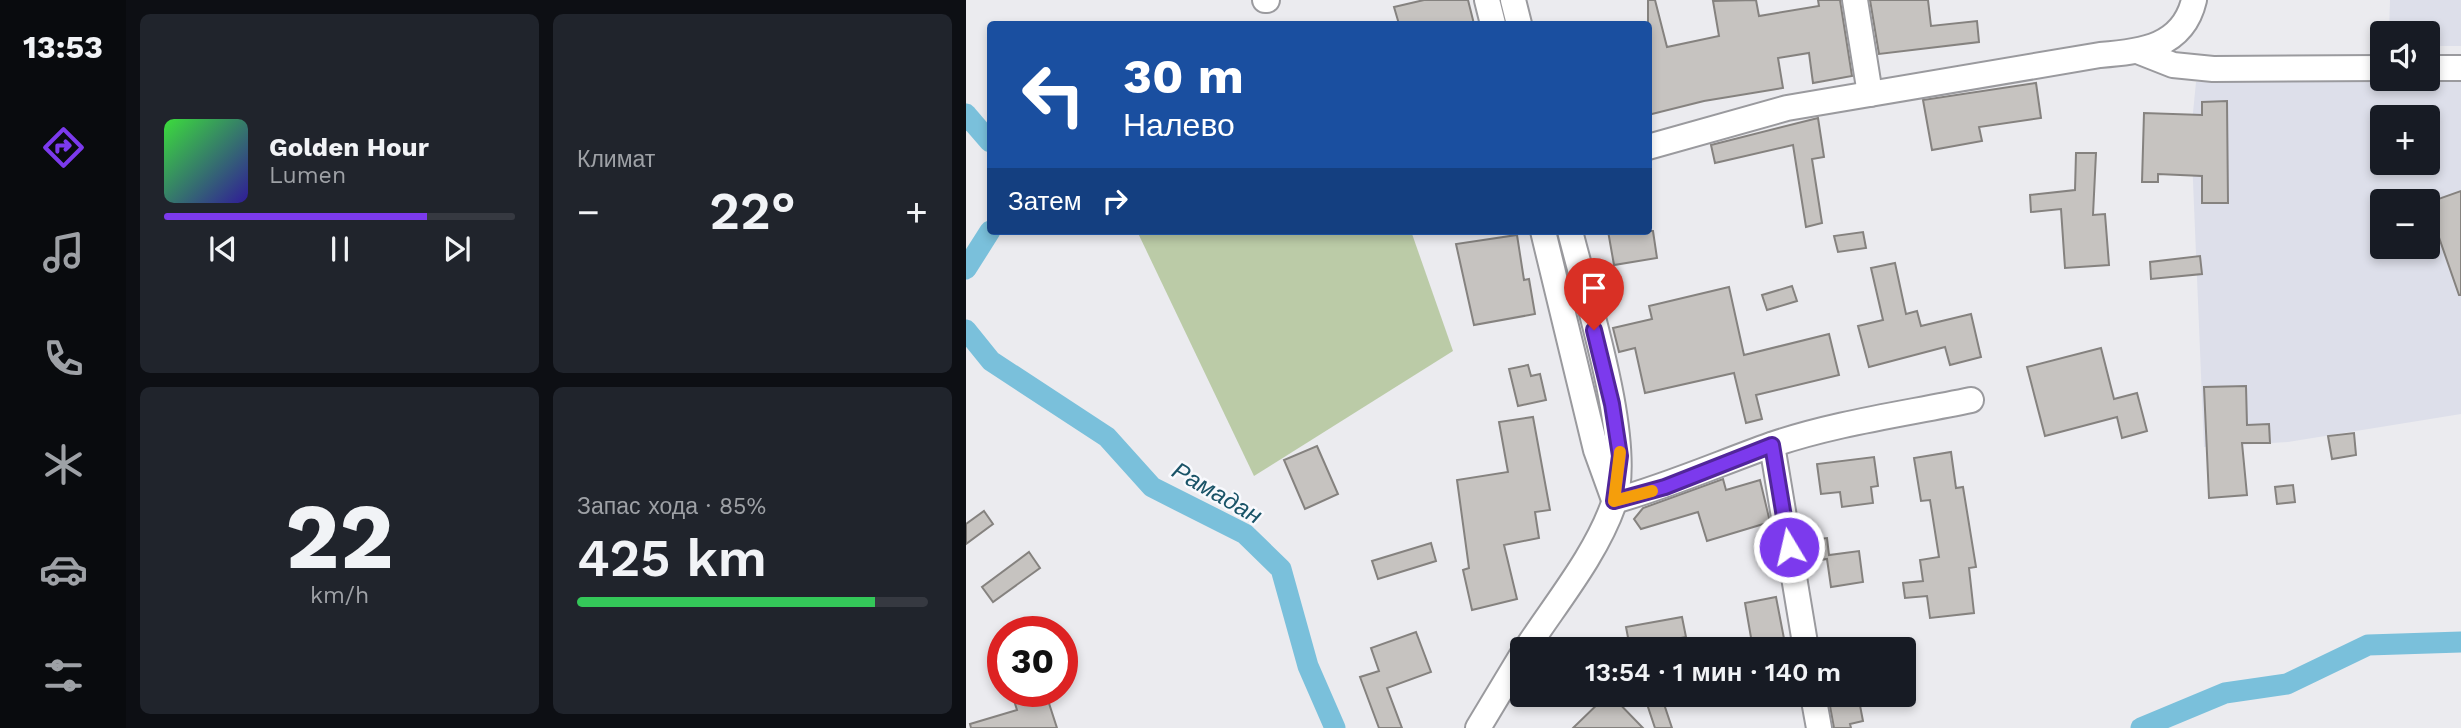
<!DOCTYPE html>
<html lang="ru">
<meta charset="utf-8">
<style>
body{margin:0;font-family:"Work Sans",sans-serif;background:#20242c;color:#f1f3f6;height:100vh;display:flex;flex-direction:column;font-size:26px;white-space:nowrap}
*{box-sizing:border-box;margin:0}
p{font-size:23px;color:#9ea1a6}
.icon{flex:none;width:38px;height:38px;fill:none;stroke:currentColor;stroke-width:2;stroke-linecap:round;stroke-linejoin:round}
.map{position:relative;flex:1;overflow:hidden}
.drawer{display:flex;flex-direction:column;gap:14px;padding:14px;background:#0d0f14;width:840px}
.drawer>*{flex:none}
.top-card{position:absolute;left:21px;top:21px;width:665px;height:214px;border-radius:7px;box-shadow:0 4px 10px #0003;background:#1a4fa0;color:#fff;overflow:hidden}
.buttons{position:absolute;left:1404px;top:21px;display:grid;gap:14px}
.buttons a{display:grid;place-items:center;width:70px;height:70px;border-radius:7px;background:#171b24;box-shadow:0 4px 10px #0003;font-size:35px}
.speed{position:absolute;left:21px;top:616px;display:flex;gap:14px;font-size:35px;font-weight:700;text-align:center}
.speed>*{display:grid;place-content:center;width:91px;height:91px;border-radius:50%;background:#171b24;box-shadow:0 4px 10px #0003;line-height:1}
.speed .limit{border:10px solid #d22;background:#fff;color:#111}
.pin{position:absolute;display:grid;place-items:center;width:60px;height:60px;color:#fff;margin:-72px -30px;border-radius:50% 50% 50% 0;rotate:-45deg;box-shadow:0 0 7px #0007}
.pin .icon{rotate:45deg}
.me{position:absolute;width:77px;margin:-38px;rotate:351deg;stroke-linejoin:round;filter:drop-shadow(0 0 5px #0008)}
.turn{display:flex;align-items:center;gap:24px;height:147px;padding:0 21px;font-size:32px}
.turn .icon{width:91px;height:91px;stroke-width:2.5}
.turn b{display:block;font-size:49px;line-height:60px}
.then{display:flex;align-items:center;height:66px;padding:0 21px;background:#0003;gap:14px;font-size:26px}
.big{font-size:52px;font-weight:600;line-height:1.1}
.drawer .card{flex:1;display:flex;flex-direction:column;justify-content:center;gap:10px;min-width:0;padding:0 24px;border-radius:10px;background:#20242c}
.drawer .dial{align-items:center;gap:0}
.dial b{font-size:91px;line-height:1}
.song{display:flex;align-items:center;gap:21px}
.cover{width:84px;height:84px;border-radius:10px;background:linear-gradient(135deg,hsl(120 70% 55%),hsl(250 70% 35%))}
.played{height:7px;border-radius:4px;background:linear-gradient(90deg,#7c3aed 75%,#363941 75%)}
.keys{display:flex;justify-content:space-around;direction:ltr}
.heat{display:flex;justify-content:space-between;align-items:center;font-size:38px;direction:ltr}
.charge{height:10px;border-radius:5px;background:linear-gradient(90deg,#34c759 85%,#363941 0)}
.drawer .tiles{flex:1;display:grid;gap:14px;grid-template-columns:repeat(2,1fr)}
.trip{position:absolute;left:544px;top:637px;width:406px;height:70px;border-radius:7px;background:#171b24;box-shadow:0 4px 10px #0003;font-weight:600;line-height:70px;text-align:center}
main{display:flex;flex:1;min-height:0}
.tab-bar{display:flex;flex-direction:column;width:126px;justify-content:space-around;align-items:center;background:#090b0e;color:#9ea1a6}
.tab-bar .icon{width:49px;height:49px}
.tab-bar .active{color:#7c3aed}
.tab-bar b{font-size:32px;color:#f1f3f6}
.map>svg:first-child{display:block}
</style>
<main>
<nav class="tab-bar">
<b>13:53</b>
<svg class="icon active" aria-label="directions" viewBox="0 0 24 24"><path d="M12 3l9 9-9 9-9-9zM9 14v-3h6M13 9l2 2-2 2"/></svg>
<svg class="icon" aria-label="music" viewBox="0 0 24 24"><path d="M9 18V5l10-2v13"/><circle cx="6" cy="18" r="3"/><circle cx="16" cy="16" r="3"/></svg>
<svg class="icon" aria-label="phone" viewBox="0 0 24 24"><path d="M5 4h4l2 5-3 2q2 4 5 5l2-3 5 2v4C11 20 4 13 5 4z"/></svg>
<svg class="icon" aria-label="climate" viewBox="0 0 24 24"><path d="M12 3v18M4 7l16 10M4 17L20 7"/></svg>
<svg class="icon" aria-label="car" viewBox="0 0 24 24"><path d="M5 17H2v-5l4-1 3-4h7l3 4 3 1v5h-3M9 17h6M6 11h13"/><circle cx="7" cy="17" r="2"/><circle cx="17" cy="17" r="2"/></svg>
<svg class="icon" aria-label="filters" viewBox="0 0 24 24"><path d="M4 7h16M4 17h16"/><circle cx="9" cy="7" r="2"/><circle cx="15" cy="17" r="2"/></svg>
</nav>
<section class="drawer">
<div class="tiles">
<div class="card">
<div class="song"><i class="cover"></i><div><b>Golden Hour</b><p>Lumen</p></div></div>
<div class="played"></div>
<div class="keys"><svg class="icon" aria-label="previous" viewBox="0 0 24 24"><path d="M18 5L8 12l10 7zM5 5v14"/></svg><svg class="icon" aria-label="pause" viewBox="0 0 24 24"><path d="M8 5v14M16 5v14"/></svg><svg class="icon" aria-label="next" viewBox="0 0 24 24"><path d="M6 5l10 7-10 7zM19 5v14"/></svg></div>
</div>
<div class="card"><p>Климат</p>
<div class="heat"><a>−</a><b class="big">22°</b><a>+</a></div>
</div>
<div class="card dial"><b>22</b><p>km/h</p></div>
<div class="card"><p>Запас хода · 85%</p><b class="big">425 km</b><div class="charge"></div></div>
</div>
</section>
<div class="map">
<svg width="1495" height="728" viewBox="0 0 1495 728">
<rect width="100%" height="100%" fill="#ebebef"/>
<g fill="#dddfea" fill-rule="evenodd">
<polygon points="1424,0 1495,0 1495,46 1461,46 1461,33 1423,33"/>
<path d="M1495 78V414L1322 442 1238 447 1225 133 1230 82ZM1416 117H1461V163H1416ZM1416 201H1461V247H1416Z"/>
</g>
<polygon fill="#bbcba7" points="171,231 445,231 487,351 288,476"/>
<g fill="none" stroke-linecap="round" stroke-linejoin="round">
<g stroke="#7ac0db" stroke-width="21">
<polyline points="0,114 24,142"/>
<polyline points="0,269 24,231"/>
<polyline points="0,330 25,361 141,437 186,487 279,534 315,569 342,666 369,728"/>
<polyline points="1175,728 1259,693 1321,684 1402,645 1495,642"/>
</g>
</g>
<g fill="#c6c3c0" stroke="#85827f" stroke-width="2">
<polygon points="458,0 502,0 508,24 433,24 428,7"/>
<polygon points="682,0 689,0 701,47 753,36 747,1 790,0 793,16 853,6 852,0 874,0 886,76 847,83 843,53 812,58 817,88 738,101 682,115"/>
<polygon points="904,0 962,0 965,26 1011,21 1013,42 913,54"/>
<polygon points="1070,83 1075,118 1013,127 1016,141 966,150 957,100"/>
<polygon points="1261,101 1262,203 1236,203 1236,176 1192,174 1192,182 1176,182 1178,113 1236,115 1236,102"/>
<polygon points="852,118 858,157 846,159 856,223 840,227 827,145 749,163 745,145"/>
<polygon points="1110,153 1130,153 1127,215 1139,214 1143,265 1099,268 1095,209 1065,212 1064,195 1109,190"/>
<polygon points="1495,191 1495,295 1493,295 1461,203"/>
<polygon points="642,231 687,231 691,258 648,265"/>
<polygon points="897,232 900,248 872,252 868,236"/>
<polygon points="551,235 558,280 563,279 569,314 508,325 490,244"/>
<polygon points="1234,256 1236,274 1185,279 1184,262"/>
<polygon points="929,263 940,314 951,311 955,326 1005,314 1015,357 984,365 979,347 903,367 892,326 917,320 905,268"/>
<polygon points="826,286 831,301 801,310 796,295"/>
<polygon points="763,287 778,355 863,334 873,375 790,395 796,419 780,423 768,373 679,393 669,348 653,352 647,328 686,319 683,306"/>
<polygon points="1135,348 1148,399 1171,393 1181,431 1156,438 1151,417 1079,436 1061,367"/>
<polygon points="562,365 565,376 574,374 580,400 552,406 543,369"/>
<polygon points="1280,386 1281,425 1303,424 1304,443 1276,443 1281,495 1243,498 1238,387"/>
<polygon points="567,417 584,510 569,512 573,538 538,545 551,599 506,610 497,570 503,568 491,480 542,472 533,422"/>
<polygon points="1388,433 1390,455 1366,459 1362,436"/>
<polygon points="351,446 372,494 339,509 318,460"/>
<polygon points="985,452 990,488 997,487 1010,567 1003,568 1008,613 964,618 961,596 939,598 937,583 957,581 954,560 973,557 964,500 955,501 948,458"/>
<polygon points="908,457 912,486 905,487 907,503 876,507 874,492 855,494 851,464"/>
<polygon points="757,479 760,490 794,480 804,522 741,541 732,512 675,529 668,519 677,508"/>
<polygon points="1327,485 1329,502 1311,504 1309,487"/>
<polygon points="18,511 27,524 0,544 0,524"/>
<polygon points="861,538 863,555 893,551 897,582 865,587 861,559 847,561 844,540"/>
<polygon points="465,543 470,561 412,579 406,561"/>
<polygon points="63,552 74,568 27,602 16,587"/>
<polygon points="810,597 820,649 787,649 779,603"/>
<polygon points="716,617 720,637 664,648 660,627"/>
<polygon points="450,632 465,672 421,688 436,728 413,728 394,677 413,671 405,648"/>
<polygon points="45,691 79,691 91,728 5,728 4,724 51,710"/>
<polygon points="641,695 645,695 677,728 607,728"/>
<polygon points="678,695 695,695 706,728 689,728"/>
<polygon points="862,695 892,695 897,721 884,724 885,728 868,728"/>
</g>
<g fill="none" stroke-linecap="round" stroke-linejoin="round">
<g stroke="#9a9a9e" stroke-width="28">
<g id="street">
<polyline points="299,0 301,0"/>
<polyline points="521,0 527,24"/>
<polyline points="547,0 553,24"/>
<polyline points="889,0 904,94"/>
<polyline points="1174,52 1207,65 1247,69 1416,68"/>
<polyline points="1461,68 1495,68"/>
<path d="M682 147 821 108 1134 55C1175 52 1217 47 1228 0"/>
<polyline points="577,231 630,450 647,497"/>
<polyline points="806,445 840,649"/>
<path d="M648 501C702 486 752 464 805 445 869 423 938 414 1005 400"/>
<path d="M560 649C590 603 630 555 648 503 668 442 620 296 604 231"/>
<polyline points="847,695 853,728"/>
<polyline points="512,728 556,655"/>
</g>
</g>
<use href="#street" stroke="#fff" stroke-width="24"/>
</g>
<g fill="none" stroke-linecap="round" stroke-linejoin="round">
<g stroke="#51269a" stroke-width="18">
<polyline id="route" points="628,330 646,404 654,456 648,501 699,487 806,445 823,547"/>
</g>
<use href="#route" stroke="#7c3aed" stroke-width="12"/>
<polyline stroke="#f59e0b" stroke-width="12" points="654,452 648,501 686,491"/>
</g>
<g text-anchor="middle" dominant-baseline="central" stroke-width="5" stroke-linejoin="round" paint-order="stroke">
<g font-size="24" font-style="italic" fill="#195367" stroke="#f8f9fd">
<text transform="translate(251 493) rotate(30)">Рамадан</text>
</g>
</g>
</svg>
<div class="buttons">
<a><svg class="icon" aria-label="sound" viewBox="0 0 24 24"><path d="M4 9h4l5-4v14l-5-4H4zM17 9q2 3 0 6"/></svg></a>
<a>+</a>
<a>−</a>
</div>
<div class="speed"><div class="limit">30</div></div>
<div class="pin" style="left:628px;top:330px;background:#d93025"><svg class="icon" aria-label="arrive" viewBox="0 0 24 24"><path d="M6 21V4h12l-3 4 3 4H6"/></svg></div>
<svg class="me" style="left:823px;top:547px" viewBox="-20 -20 40 40"><circle r="17" fill="#7c3aed" stroke="#fff" stroke-width="3"/><path d="M0-11L8 9 0 5-8 9z" fill="#fff"/></svg>
<div class="trip">13:54 · 1 мин · 140 m</div>
<div class="top-card">
<div class="turn"><svg class="icon" aria-label="left" viewBox="0 0 24 24"><path d="M17 20v-9H6M10 6l-5 5 5 5"/></svg><div><b>30 m</b>Налево</div></div>
<div class="then">Затем<svg class="icon" aria-label="right" viewBox="0 0 24 24"><path d="M7 20v-9h11M14 6l5 5-5 5"/></svg></div>
</div>
</div>
</main>
